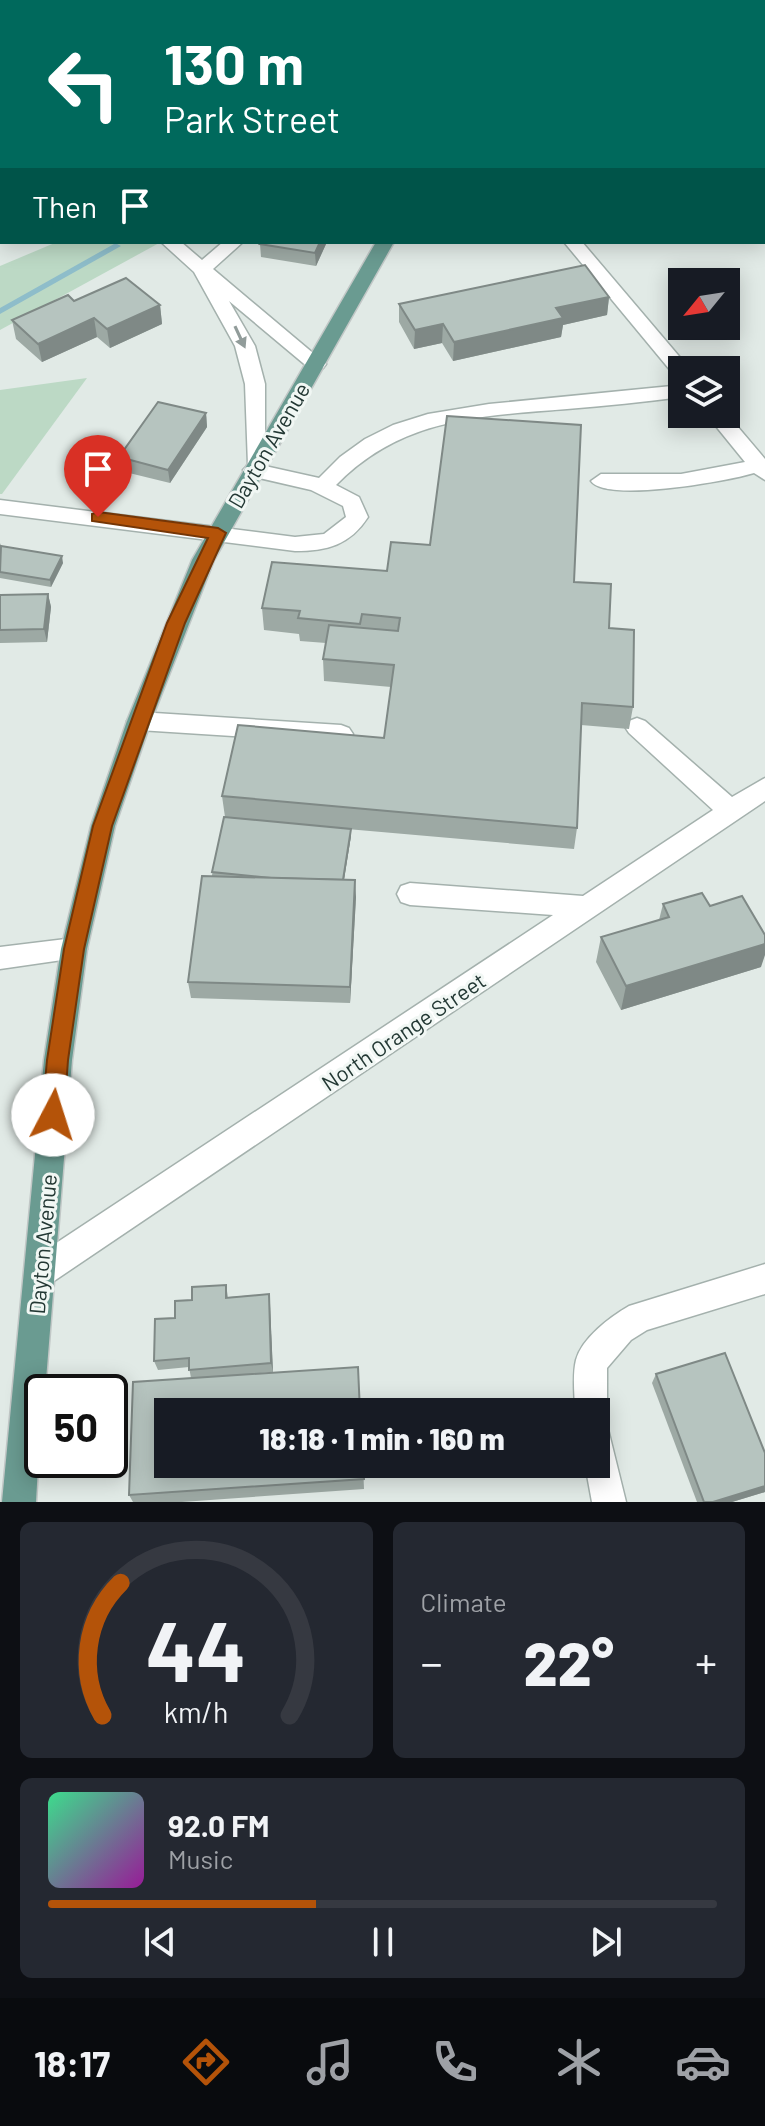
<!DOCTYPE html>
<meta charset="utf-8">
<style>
body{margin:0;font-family:Barlow,sans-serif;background:#242831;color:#f1f3f6;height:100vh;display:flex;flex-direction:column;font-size:30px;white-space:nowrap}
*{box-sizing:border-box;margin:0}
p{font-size:26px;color:#9ea1a6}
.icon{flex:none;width:44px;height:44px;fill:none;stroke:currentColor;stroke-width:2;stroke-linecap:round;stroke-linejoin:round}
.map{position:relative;height:1502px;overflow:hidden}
.side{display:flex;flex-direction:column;gap:20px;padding:20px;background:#0d0f14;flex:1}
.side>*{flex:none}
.top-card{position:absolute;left:0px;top:0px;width:766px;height:244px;box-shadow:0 4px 20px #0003;background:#00695c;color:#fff;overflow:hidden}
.needle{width:52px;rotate:240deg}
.controls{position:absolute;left:668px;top:268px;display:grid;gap:16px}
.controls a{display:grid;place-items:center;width:72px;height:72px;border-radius:0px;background:#171b24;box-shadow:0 4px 20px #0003;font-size:40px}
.speed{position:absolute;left:24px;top:1374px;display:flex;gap:16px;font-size:40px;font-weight:700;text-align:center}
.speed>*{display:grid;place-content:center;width:104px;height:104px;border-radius:50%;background:#171b24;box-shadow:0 4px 20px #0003;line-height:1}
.speed .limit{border:4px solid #111;border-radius:12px;background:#fff;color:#111}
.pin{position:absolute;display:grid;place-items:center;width:68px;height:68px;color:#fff;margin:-82px -34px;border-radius:50% 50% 50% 0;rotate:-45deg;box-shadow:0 0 8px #0007}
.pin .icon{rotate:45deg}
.me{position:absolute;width:88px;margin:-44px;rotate:5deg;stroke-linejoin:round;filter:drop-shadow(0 0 6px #0008)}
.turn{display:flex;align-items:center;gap:28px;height:168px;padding:0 32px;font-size:36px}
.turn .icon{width:104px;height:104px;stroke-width:2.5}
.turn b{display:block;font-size:56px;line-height:68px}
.then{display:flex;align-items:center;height:76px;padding:0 32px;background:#0003;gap:16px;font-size:30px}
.big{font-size:60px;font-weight:800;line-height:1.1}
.side .widget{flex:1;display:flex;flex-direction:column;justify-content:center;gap:12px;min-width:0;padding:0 28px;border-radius:12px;background:#242831}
.side .dial{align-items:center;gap:0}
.dial svg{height:208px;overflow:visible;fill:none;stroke:#363941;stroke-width:7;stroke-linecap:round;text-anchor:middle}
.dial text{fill:#f1f3f6;stroke:none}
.song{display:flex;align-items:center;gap:24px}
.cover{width:96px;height:96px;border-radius:12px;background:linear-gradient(135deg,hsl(150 70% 55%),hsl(300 70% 35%))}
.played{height:8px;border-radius:4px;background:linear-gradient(90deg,#b45309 40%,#363941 40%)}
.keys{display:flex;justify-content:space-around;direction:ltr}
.heat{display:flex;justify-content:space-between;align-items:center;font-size:44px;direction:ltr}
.side .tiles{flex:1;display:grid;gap:20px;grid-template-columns:1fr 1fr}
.widget:last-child{grid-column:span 2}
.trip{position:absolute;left:154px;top:1398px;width:456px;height:80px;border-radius:0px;background:#171b24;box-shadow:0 4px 20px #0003;font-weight:800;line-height:80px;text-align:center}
.tabs{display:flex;height:128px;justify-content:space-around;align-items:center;background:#090b0e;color:#9ea1a6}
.tabs .icon{width:56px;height:56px}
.tabs .current{color:#b45309}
.tabs b{font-size:36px;color:#f1f3f6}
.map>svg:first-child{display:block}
</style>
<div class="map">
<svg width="765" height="1502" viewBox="0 0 765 1502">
<rect width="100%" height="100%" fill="#e1eae6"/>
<g fill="#bcd9c5">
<polygon points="57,242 161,242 0,330 0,266"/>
<polygon points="87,378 2,494 0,494 0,390"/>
</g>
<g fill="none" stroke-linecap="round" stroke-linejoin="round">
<g fill="#8ebdca" fill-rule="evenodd">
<rect x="764" y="25" width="1" height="4"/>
<polygon points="114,244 117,244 121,246 0,314 0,308"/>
</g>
<g stroke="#a4b1ad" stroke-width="3">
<g id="minor">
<polygon points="552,0 568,0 569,2 553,2"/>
<polygon points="636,0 652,0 653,2 637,2"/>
<rect x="764" y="56" width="1" height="10"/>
<polygon points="0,95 2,96 2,107 0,106"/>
<rect x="764" y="110" width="1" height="10"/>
<path d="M161 242H181L202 260 223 242H243L213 269 326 364 323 368H309L229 301 255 346 265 384V466L319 478 340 457 365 439 393 425 428 414 489 404 682 385V397C644 402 605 406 567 409 479 416 401 418 336 485L359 497 368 517C350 545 327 551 295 551L0 514V500L295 537 324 534 346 517 343 506 311 490 246 475 243 470 248 465 245 384 235 346 194 272Z"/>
<polygon points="564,242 582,242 689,368 690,370 682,370 682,378 675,376"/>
<path d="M726 413 765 459V480L754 473C728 481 606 503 591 481L601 474H681L745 462 706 414Z"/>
<polygon points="139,712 341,725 349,728 353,734 349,740 341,743 139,730 131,727 127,721 131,715"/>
<polygon points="637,718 645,721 732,797 765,778 765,801 51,1283 40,1287 29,1283 25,1272 29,1261 553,915 410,905 401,902 397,894 401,886 410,883 583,896 713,810 629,733 625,727 629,721"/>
<polygon points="74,938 83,941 87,949 83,957 0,969 0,947"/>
<path d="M765 1264V1294L647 1330 631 1340 607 1368V1412L603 1423 607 1425 626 1502H592L585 1464H596V1412H575C575 1396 572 1376 576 1360 582 1338 610 1317 629 1306Z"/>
</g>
</g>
<g stroke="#c1c7c6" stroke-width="3">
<g id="major">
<polygon points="402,0 419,0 420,2 403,2"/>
<polygon points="436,0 450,0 451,2 437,2"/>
<rect x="764" y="199" width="1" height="10"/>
<polygon points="376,242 394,242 214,560 151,721 115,826 87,949 72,1060 45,1392 42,1392 36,1502 2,1502 44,1060 61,949 91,826 127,721 192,560"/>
</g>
</g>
<use href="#minor" fill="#fff" fill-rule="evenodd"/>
<use href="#major" fill="#6a9b91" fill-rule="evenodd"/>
</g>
<g fill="#9da9a4">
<rect x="88" y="0" width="114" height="2"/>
<polygon points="583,0 618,0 613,2 586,2"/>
<polygon points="262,242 326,242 326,244 316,266 261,257 260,244"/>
<polygon points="609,297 607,315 563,325 561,337 453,361 442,343 414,349 399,322 399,304"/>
<polygon points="74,301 160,305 162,324 110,348 97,337 42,362 16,339 12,320"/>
<polygon points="206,413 207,427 170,483 121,471 119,457"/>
<polygon points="0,543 1,546 63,563 51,587 0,578"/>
<polygon points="387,571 574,582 609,628 633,707 629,729 581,725 577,828 574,849 347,829 351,829 351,836 344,880 356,897 350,1003 191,998 188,982 225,817 222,796 384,738 391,687 324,681 323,659 326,643 300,641 299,634 264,630 262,608"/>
<polygon points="48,594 51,607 47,642 0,643 0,595"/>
<polygon points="663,904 710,906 761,967 621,1010 596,962 601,937 659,920"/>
<polygon points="226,1285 228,1297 269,1294 273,1372 226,1376 363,1464 364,1489 182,1502 133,1502 129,1495 191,1378 189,1367 158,1370 154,1361 175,1318 192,1300"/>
<polygon points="656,1374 765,1492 732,1502 697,1502 652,1383"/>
</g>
<g fill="#7f8986">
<polygon points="149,0 202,0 202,2 143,2"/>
<polygon points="598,0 618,0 613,2 598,2"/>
<rect x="0" y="186" width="2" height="24"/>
<polygon points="320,242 326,242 326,244 316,266 315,253"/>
<polygon points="609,297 607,315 563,325 561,337 453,361 454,342 556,308"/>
<polygon points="160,305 162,324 110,348 107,329"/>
<polygon points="94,318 97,337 42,362 38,344"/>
<polygon points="443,324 442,343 414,349 415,330"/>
<polygon points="206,413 207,427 170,483 168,470"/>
<polygon points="62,556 63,563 51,587 50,580"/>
<polygon points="48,594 51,607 47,642 44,629"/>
<polygon points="351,829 351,836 342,891 342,885"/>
<polygon points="355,880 356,897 350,1003 350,987"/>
<polygon points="765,944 765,955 761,967 621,1010 626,986"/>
<polygon points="269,1294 270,1304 273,1372 271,1363"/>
<polygon points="765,1486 765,1492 732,1502 713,1502"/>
</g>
<g fill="#b6c4bf" stroke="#7f8986" stroke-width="2">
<polygon points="106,0 149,0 143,2 109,2"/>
<polygon points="0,170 2,172 2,186 0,186"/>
<polygon points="262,242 320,242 315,253 260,244"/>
<polygon points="585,265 609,297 556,308 563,318 454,342 443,324 415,330 399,304"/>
<polygon points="126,278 160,305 107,329 94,318 38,344 12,320 68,295 74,301"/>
<polygon points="158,402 206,413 168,470 119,457"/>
<polygon points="447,416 581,425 574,582 611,584 609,628 634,630 633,707 582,703 577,828 222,796 238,725 384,738 394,665 323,659 329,625 398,631 400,618 362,614 360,624 298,618 300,611 262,608 272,562 387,571 391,542 430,545"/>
<polygon points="1,546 62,556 50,580 0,572"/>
<polygon points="48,594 44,629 0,630 0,595"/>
<polygon points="224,817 351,829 343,880 271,878 212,872"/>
<polygon points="202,876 355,880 350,987 188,982"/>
<polygon points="702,893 710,906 742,896 765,935 765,944 626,986 601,937 669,917 663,904"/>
<polygon points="226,1285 226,1298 269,1294 271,1363 189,1370 189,1358 154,1361 155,1319 175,1318 175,1301 192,1300 192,1287"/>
<polygon points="725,1353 765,1453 765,1486 713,1502 704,1502 656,1374"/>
<polygon points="358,1367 360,1412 168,1412 168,1464 363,1464 364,1479 129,1495 133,1382"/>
</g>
<defs><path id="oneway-solid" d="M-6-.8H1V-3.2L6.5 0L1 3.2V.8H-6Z" transform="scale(2)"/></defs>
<use fill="#919c9a" href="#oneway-solid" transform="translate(240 337) rotate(65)"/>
<polygon fill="#b45309" stroke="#753606" stroke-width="2" points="98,512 218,528 226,533 185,623 112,826 84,949 68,1060 64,1115 61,1122 53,1125 46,1122 42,1115 47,1060 64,949 93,826 167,623 208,538 92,521 92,514"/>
<g text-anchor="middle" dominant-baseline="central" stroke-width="6" stroke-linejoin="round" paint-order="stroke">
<g font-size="22" fill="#233834" stroke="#f1f7f4">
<text transform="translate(268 445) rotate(-60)">Dayton Avenue</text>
<text transform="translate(403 1031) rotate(-34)">North Orange Street</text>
<text transform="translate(42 1244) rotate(-85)">Dayton Avenue</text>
</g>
</g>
</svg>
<div class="controls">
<a><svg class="needle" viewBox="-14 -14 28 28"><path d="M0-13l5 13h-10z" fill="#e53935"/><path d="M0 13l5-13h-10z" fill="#9ea1a6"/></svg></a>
<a><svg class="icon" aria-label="layers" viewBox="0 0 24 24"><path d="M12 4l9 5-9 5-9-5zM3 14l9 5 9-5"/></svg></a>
</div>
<div class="speed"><div class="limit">50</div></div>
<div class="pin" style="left:98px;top:517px;background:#d93025"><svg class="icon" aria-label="arrive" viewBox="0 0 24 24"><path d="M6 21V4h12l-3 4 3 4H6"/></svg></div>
<svg class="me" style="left:53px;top:1115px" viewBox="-20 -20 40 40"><circle r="19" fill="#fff"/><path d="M0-13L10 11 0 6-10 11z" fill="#b45309"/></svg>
<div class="trip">18:18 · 1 min · 160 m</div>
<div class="top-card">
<div class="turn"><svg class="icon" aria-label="left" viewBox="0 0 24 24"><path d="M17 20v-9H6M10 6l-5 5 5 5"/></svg><div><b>130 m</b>Park Street</div></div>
<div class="then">Then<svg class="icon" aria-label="arrive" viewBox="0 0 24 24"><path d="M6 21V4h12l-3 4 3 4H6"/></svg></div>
</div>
</div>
<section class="side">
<div class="tiles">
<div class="widget dial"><svg viewBox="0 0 100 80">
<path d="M14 69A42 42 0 1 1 86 69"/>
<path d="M14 69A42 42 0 0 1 21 18" stroke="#b45309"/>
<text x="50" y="56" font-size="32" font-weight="700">44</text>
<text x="50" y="72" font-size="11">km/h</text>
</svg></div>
<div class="widget"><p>Climate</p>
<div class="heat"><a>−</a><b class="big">22°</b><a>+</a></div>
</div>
<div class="widget">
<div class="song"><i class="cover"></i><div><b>92.0 FM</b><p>Music</p></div></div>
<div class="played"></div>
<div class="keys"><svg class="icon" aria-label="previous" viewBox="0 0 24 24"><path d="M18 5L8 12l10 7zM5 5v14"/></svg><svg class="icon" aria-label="pause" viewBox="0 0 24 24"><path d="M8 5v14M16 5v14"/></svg><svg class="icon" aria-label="next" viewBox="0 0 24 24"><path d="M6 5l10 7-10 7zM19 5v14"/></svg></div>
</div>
</div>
</section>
<nav class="tabs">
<b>18:17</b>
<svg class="icon current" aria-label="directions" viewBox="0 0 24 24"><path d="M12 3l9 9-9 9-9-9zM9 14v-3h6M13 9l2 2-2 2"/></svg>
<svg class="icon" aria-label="music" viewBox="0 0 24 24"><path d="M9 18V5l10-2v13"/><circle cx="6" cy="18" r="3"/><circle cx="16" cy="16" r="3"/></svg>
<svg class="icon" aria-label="phone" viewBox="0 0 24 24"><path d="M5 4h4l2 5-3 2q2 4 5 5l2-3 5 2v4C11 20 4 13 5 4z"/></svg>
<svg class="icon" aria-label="climate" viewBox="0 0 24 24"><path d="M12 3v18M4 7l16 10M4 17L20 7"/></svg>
<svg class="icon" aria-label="car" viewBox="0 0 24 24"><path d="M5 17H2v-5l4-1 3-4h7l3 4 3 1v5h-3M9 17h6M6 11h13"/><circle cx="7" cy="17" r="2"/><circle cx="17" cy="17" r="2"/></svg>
</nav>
